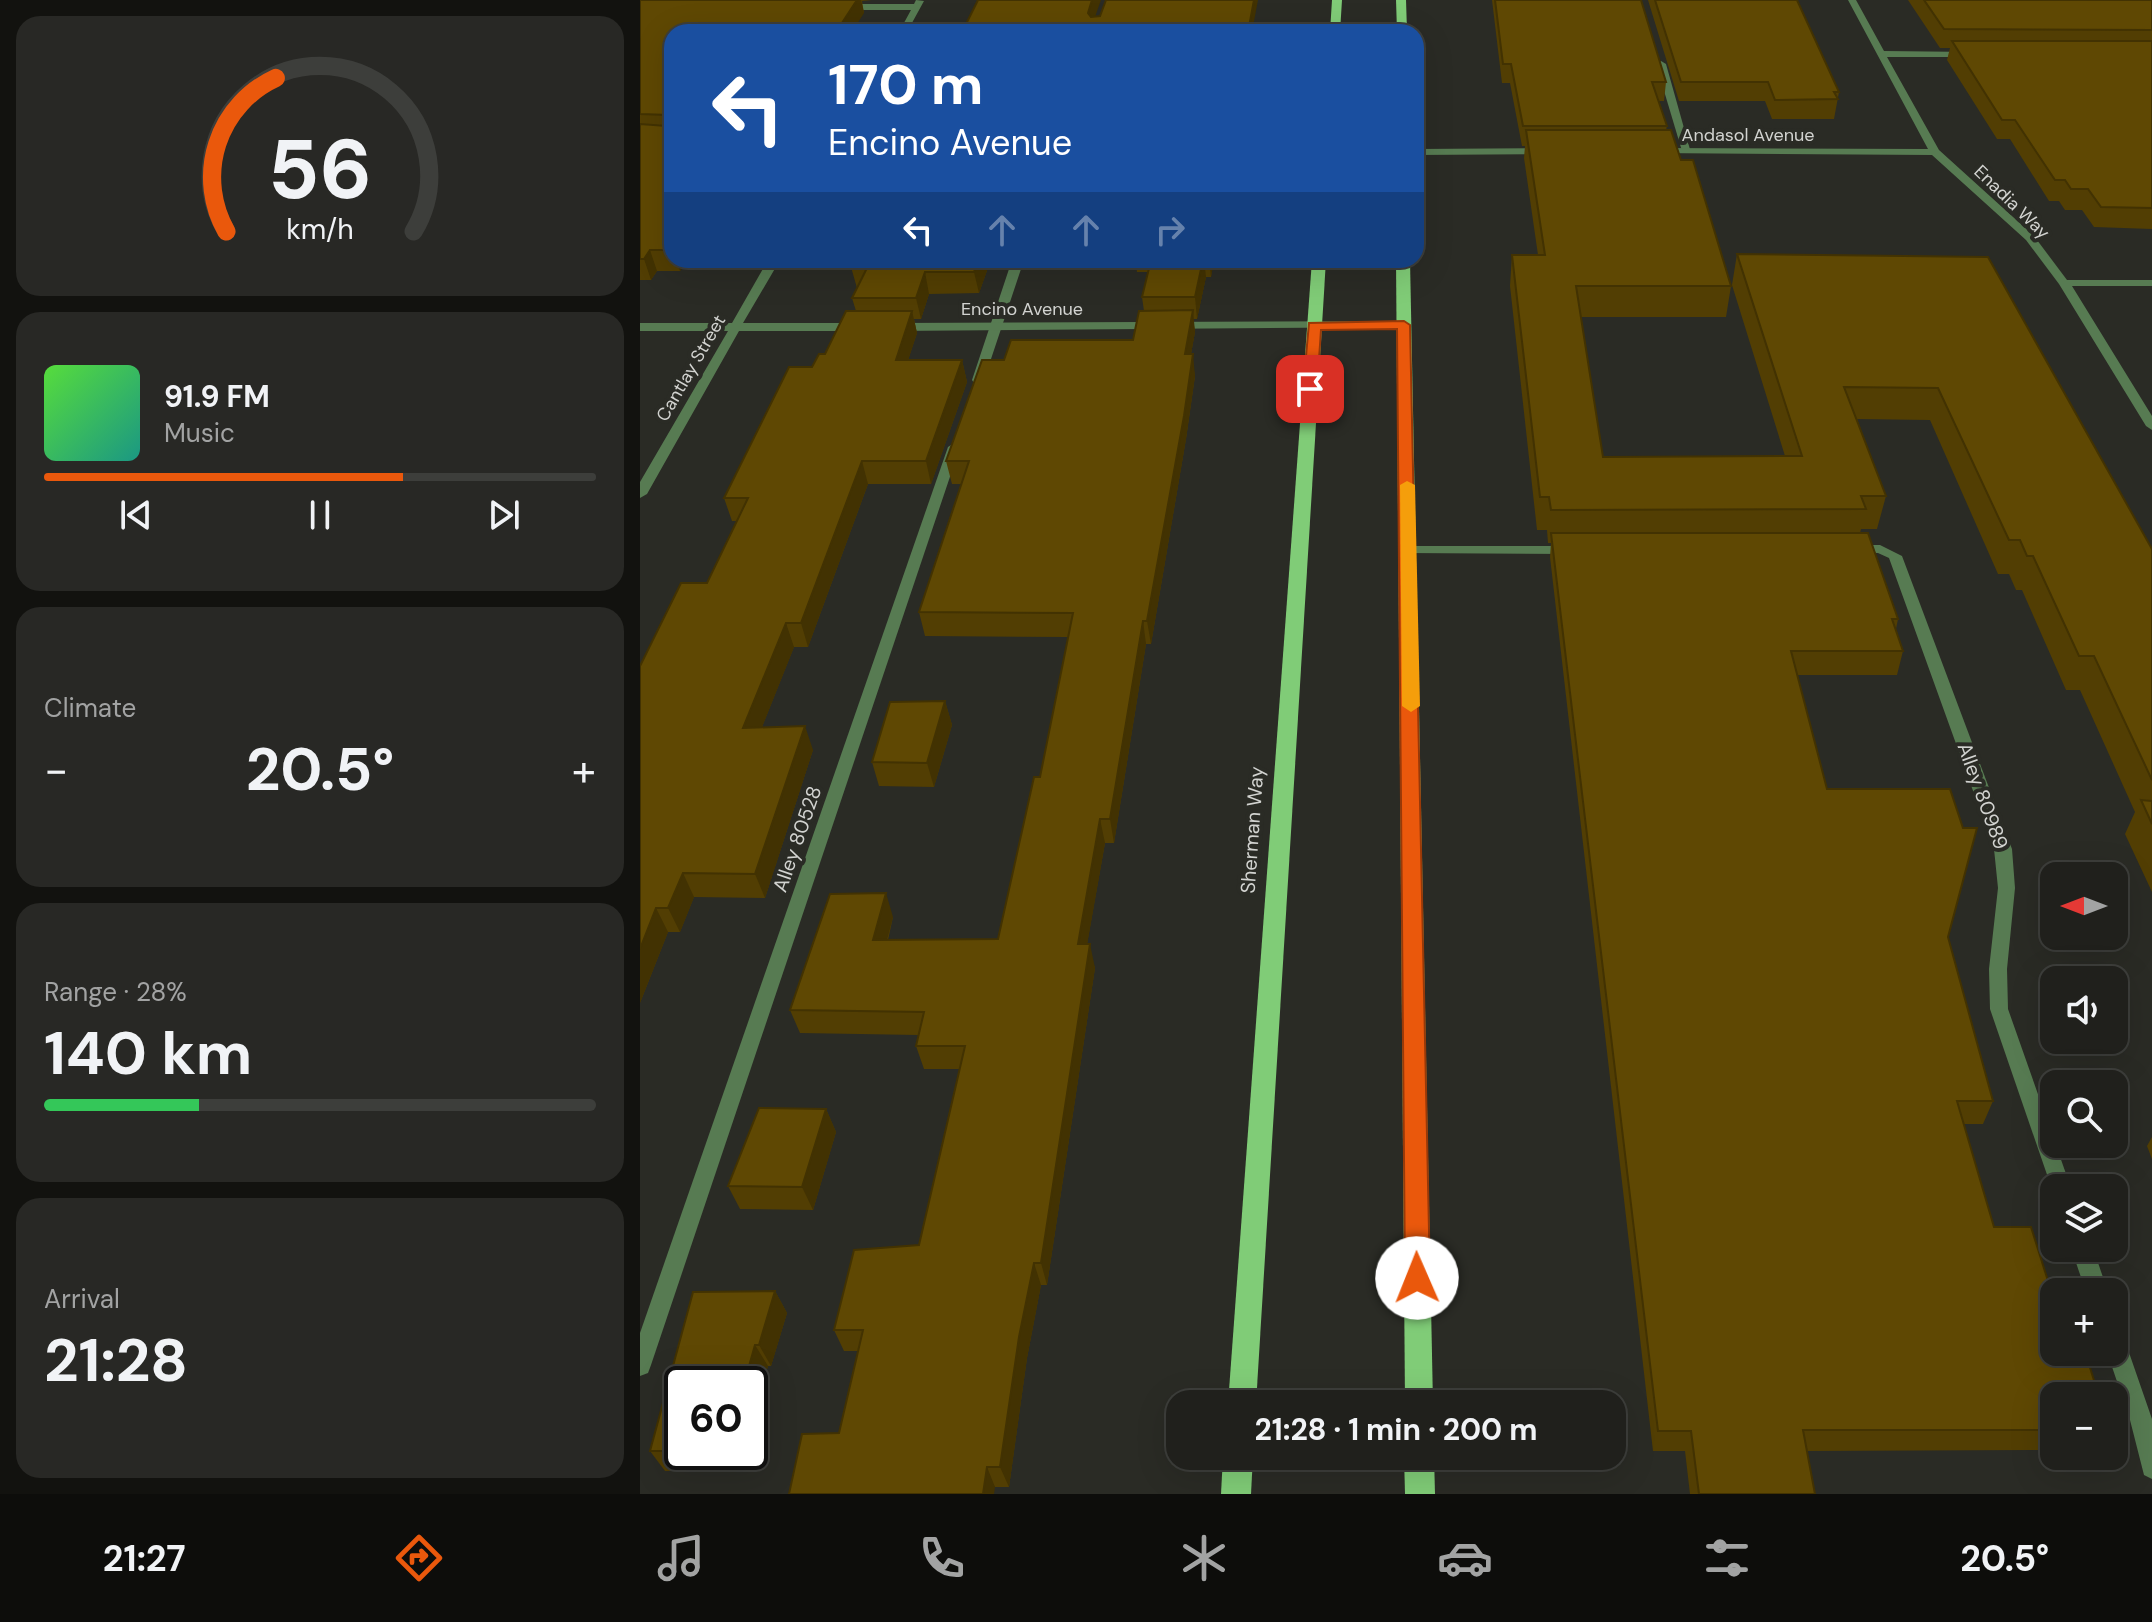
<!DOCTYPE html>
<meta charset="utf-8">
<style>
body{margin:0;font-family:"DM Sans",sans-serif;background:#282825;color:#f1f3f6;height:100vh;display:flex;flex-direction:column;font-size:30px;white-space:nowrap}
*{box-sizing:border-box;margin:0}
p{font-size:26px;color:#a2a3a3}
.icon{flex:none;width:44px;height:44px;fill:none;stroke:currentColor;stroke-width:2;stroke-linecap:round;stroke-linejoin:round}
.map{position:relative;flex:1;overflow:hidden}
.drawer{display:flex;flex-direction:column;gap:16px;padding:16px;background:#12120f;width:640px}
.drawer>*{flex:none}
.hud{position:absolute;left:24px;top:24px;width:760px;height:244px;border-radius:24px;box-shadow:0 8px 32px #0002,0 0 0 2px #3d3e3b;background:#1a4fa0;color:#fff;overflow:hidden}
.needle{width:52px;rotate:270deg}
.controls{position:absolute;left:1400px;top:862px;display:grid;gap:16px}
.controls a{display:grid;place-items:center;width:88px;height:88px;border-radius:16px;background:#20201c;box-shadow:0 8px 32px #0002,0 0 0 2px #3d3e3b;font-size:40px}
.speed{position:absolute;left:24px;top:1366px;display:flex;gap:16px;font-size:40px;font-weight:700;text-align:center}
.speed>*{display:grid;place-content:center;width:104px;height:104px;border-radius:50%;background:#20201c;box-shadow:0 8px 32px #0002,0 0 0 2px #3d3e3b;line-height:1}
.speed .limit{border:4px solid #111;border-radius:12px;background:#fff;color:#111}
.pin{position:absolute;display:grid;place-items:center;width:68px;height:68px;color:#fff;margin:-34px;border-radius:16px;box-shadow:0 4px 12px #0006}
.me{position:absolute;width:88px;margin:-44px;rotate:359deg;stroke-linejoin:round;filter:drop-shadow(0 0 6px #0008)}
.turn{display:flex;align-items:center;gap:28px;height:168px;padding:0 32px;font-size:36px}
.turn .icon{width:104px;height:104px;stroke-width:2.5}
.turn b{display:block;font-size:56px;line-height:68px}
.lanes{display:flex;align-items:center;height:76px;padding:0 32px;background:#0003;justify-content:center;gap:40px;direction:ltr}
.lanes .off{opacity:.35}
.big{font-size:60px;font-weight:700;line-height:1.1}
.drawer .tile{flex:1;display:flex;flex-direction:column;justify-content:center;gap:12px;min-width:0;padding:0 28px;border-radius:24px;background:#282825}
.drawer .dial{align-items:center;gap:0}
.dial svg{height:208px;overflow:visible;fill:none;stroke:#3d3e3b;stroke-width:7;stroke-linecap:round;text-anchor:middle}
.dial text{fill:#f1f3f6;stroke:none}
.song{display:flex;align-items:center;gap:24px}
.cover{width:96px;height:96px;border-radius:12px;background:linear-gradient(135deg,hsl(110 70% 55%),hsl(170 70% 35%))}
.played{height:8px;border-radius:4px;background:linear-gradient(90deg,#ea580c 65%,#3d3e3b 65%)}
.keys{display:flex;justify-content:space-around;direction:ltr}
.heat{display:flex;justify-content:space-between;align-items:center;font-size:44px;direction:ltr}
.charge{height:12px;border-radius:6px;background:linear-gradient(90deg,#34c759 28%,#3d3e3b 0)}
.trip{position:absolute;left:526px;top:1390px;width:460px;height:80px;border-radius:24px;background:#20201c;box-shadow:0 8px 32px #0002,0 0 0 2px #3d3e3b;font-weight:700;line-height:80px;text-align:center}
.tabs{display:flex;height:128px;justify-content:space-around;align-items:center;background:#0d0d0b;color:#a2a3a3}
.tabs .icon{width:56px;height:56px}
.tabs .on{color:#ea580c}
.tabs b{font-size:36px;color:#f1f3f6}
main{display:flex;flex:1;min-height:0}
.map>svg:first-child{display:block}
</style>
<main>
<section class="drawer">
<div class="tile dial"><svg viewBox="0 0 100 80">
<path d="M14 69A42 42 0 1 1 86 69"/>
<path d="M14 69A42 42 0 0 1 33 10" stroke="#ea580c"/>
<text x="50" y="56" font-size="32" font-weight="700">56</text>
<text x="50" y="72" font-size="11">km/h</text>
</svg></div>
<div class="tile">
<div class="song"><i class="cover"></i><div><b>91.9 FM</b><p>Music</p></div></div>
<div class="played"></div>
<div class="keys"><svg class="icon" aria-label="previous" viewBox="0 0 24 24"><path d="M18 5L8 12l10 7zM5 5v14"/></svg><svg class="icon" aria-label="pause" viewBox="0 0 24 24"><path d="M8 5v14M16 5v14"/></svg><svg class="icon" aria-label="next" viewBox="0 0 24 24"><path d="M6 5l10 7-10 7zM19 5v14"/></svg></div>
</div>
<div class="tile"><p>Climate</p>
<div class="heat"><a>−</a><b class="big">20.5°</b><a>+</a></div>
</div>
<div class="tile"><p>Range · 28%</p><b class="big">140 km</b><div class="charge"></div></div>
<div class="tile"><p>Arrival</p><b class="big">21:28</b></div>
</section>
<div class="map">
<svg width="1512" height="1494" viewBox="0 0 1512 1494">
<rect width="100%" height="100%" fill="#2a2b25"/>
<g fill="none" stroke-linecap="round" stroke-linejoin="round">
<g fill="#577b52" fill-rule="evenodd">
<polygon points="1021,61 1026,64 1051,153 1042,151 1016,64"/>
<polygon points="372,260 384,260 344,380 338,384 334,383 332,380"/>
<polygon points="314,443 320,447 11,1365 8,1373 0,1376 0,1333 308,447"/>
<polygon points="1213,545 1240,545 1262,556 1372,849 1375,888 1367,969 1368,1009 1431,1188 1414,1188 1414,1195 1350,1009 1349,969 1358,888 1354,849 1249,558 1238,553 1208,552 1206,549 1208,546"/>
<polygon points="769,546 930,546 937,550 930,554 764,553 762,550"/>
<polygon points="1431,1248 1453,1248 1468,1292 1446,1292"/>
<polygon points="1474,1330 1482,1334 1485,1341 1512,1419 1512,1479 1504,1475 1490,1420 1467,1352 1474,1352"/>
</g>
<g fill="#577b52" fill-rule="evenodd">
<polygon points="276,0 284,1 267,32 259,32 271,10 202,10 198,7 202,4 274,4"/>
<polygon points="1208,0 1216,0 1244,51 1333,52 1333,56 1330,57 1247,57 1299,150 1394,236 1427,280 1512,280 1512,286 1432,286 1512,416 1512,430 1506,426 1419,284 1386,240 1292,155 1013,153 1012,151 1017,148 1288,149"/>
<polygon points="776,149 906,148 911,151 906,154 776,155"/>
<polygon points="128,260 140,260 103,323 218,323 224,327 218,331 99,331 7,494 0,498 0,482 88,331 0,331 0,323 92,323"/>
<polygon points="764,321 768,323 768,327 253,331 247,327 253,323"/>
</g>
<g fill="#80cc77" fill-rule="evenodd">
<polygon points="692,0 702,0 700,32 690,32"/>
<polygon points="756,0 766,0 767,32 757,32"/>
<polygon points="672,260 686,260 616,1404 588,1404"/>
<polygon points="756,260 770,260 793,1404 765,1404"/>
<polygon points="583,1456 613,1456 611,1494 581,1494"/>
<polygon points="764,1456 794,1456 795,1494 765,1494"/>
</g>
</g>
<g fill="#523e03">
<polygon points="0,0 232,0 222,1 224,13 32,32 32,260 68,260 63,268 42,268 40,271 17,271 11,280 0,280"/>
<polygon points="852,0 1001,0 1026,82 1024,101 1019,101 1027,126 1026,130 1041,160 1091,286 1086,317 941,317 963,457 1145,456 1092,285 1097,254 1348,257 1512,549 1512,892 1485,834 1495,812 1440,690 1426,690 1382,590 1376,590 1369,574 1358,574 1290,420 1217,419 1246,496 1237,529 1221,529 1220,533 1258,619 1256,629 1263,651 1257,675 1157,675 1187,789 1308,937 1353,1101 1343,1124 1324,1124 1354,1227 1414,1396 1414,1450 1167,1451 1175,1494 1050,1494 1045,1451 1013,1451 910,557 911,543 908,543 907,530 897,530 870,286 872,255 898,255 884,158 885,146 882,146 870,83 862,83"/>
<polygon points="1008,0 1157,0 1199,92 1194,119 1132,119 1125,101 1039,101"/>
<polygon points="1268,0 1512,0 1512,229 1454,227 1442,210 1425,210 1419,201 1409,201 1370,139 1357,139 1307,60 1310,48 1300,48"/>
<polygon points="209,260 370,260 367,265 349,265 339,293 289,294 281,319 274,319 277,333 268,360 322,360 327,382 291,484 228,484 168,647 154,647 122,727 173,750 125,898 54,897 40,932 28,932 0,1003 67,583 97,521 92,521 84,498 172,367 185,354 216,311 212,298 217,288"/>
<polygon points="385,260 574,260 571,277 566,277 557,319 553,319 555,332 551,354 555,376 546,439 511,644 506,644 474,843 465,843 447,944 455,968 407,1285 401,1285 387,1358 369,1487 355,1487 199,1433 218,1351 204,1351 194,1330 279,1245 320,1069 284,1069 276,1046 278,1035 160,1033 150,1010 253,917 248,940 358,939 400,777 428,637 285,636 279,612 322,484 312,484 306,461 364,360 493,340 504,311 502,297 508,272 497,272 496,264 386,265"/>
<polygon points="305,701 312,725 294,787 239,786 232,762"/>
<polygon points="186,1109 196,1132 173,1210 100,1209 88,1186"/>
<polygon points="1512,1137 1512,1159 1507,1146"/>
<polygon points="135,1291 147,1313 131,1366 128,1366 110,1428 110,1384 42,1384 42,1452 103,1452 98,1471 25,1471 10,1451 53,1292"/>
</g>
<g fill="#423202">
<polygon points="217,0 221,0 224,13 212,32 196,32"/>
<polygon points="452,0 461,0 450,31 448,13"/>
<polygon points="614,0 618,0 612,32 608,32"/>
<polygon points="10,250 17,271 11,280 4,259"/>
<polygon points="36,260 39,260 42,268 40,271"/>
<polygon points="60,260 68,260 63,268"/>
<polygon points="339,260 348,260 349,265 339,293 334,272"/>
<polygon points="563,260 564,260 566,277 557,319 555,297"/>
<polygon points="569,260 574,260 571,277"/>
<polygon points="285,272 289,294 281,319 276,298"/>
<polygon points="553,310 555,332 547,376 545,354"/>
<polygon points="272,311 277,333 261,382 256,360"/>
<polygon points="553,354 555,376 546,439 511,644 507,621"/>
<polygon points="322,360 327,382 291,484 286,461"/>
<polygon points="222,461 228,484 168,647 161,623"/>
<polygon points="503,621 506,644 474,843 470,819"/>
<polygon points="146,623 154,647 112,752 103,728"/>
<polygon points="305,701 312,725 294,787 287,763"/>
<polygon points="165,726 173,750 125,898 115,874"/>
<polygon points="460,819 465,843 443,968 438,944"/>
<polygon points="43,873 54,897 40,932 28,908"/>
<polygon points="246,893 253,917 241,963 233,940"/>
<polygon points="16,908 28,932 0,1003 0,949"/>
<polygon points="450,944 455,968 407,1285 401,1263"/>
<polygon points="186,1109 196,1132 173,1210 162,1187"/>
<polygon points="394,1263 401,1285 387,1358 369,1487 360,1467 379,1337"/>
<polygon points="135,1291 147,1313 131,1366 119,1345"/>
<polygon points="115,1345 128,1366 110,1428 110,1384 104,1384"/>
<polygon points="84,1452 103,1452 98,1471"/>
<polygon points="347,1467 355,1487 354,1494 343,1494"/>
</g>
<g fill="#5f4803" stroke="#423202" stroke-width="2">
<polygon points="0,0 217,0 196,32 32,32 32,250 10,250 4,259 0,259 0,124 26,126 28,115 0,114"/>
<polygon points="338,0 452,0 448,13 451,17 460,16 466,0 614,0 608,32 322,32"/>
<polygon points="855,0 1001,0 1026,82 1012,82 1027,126 883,126 871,64 863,64"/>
<polygon points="1015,0 1157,0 1199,92 1194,92 1198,99 1135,100 1128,82 1041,82"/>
<polygon points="1284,0 1512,0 1512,30 1304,29"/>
<polygon points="1312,41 1512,41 1512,208 1461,207 1448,189 1431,189 1425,180 1415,180 1375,120 1362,120"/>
<polygon points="886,130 1031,130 1041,160 1053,160 1091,286 936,286 963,457 1162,456 1097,254 1348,257 1512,549 1512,780 1454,656 1439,656 1393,556 1387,556 1380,540 1369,540 1298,388 1204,387 1246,496 1221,496 1226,509 911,510 909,497 900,497 872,255 905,255"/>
<polygon points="214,260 339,260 334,272 285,272 276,298 212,298 228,266 211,266"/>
<polygon points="511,260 563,260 555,297 502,297"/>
<polygon points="553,310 545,354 553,354 544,416 507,621 503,621 470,819 460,819 438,944 450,944 401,1263 394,1263 379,1337 360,1467 347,1467 343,1494 149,1494 162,1434 199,1433 223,1330 194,1330 214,1250 279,1245 325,1046 276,1046 284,1012 150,1010 190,894 246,893 233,940 358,939 394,777 400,777 433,613 279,612 329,461 306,461 342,360 364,360 371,340 493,340 499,311"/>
<polygon points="206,311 272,311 256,360 322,360 286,461 222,461 161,623 146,623 103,728 165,726 115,874 43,873 28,908 16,908 0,949 0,666 41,583 67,583 108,498 84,498 149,367 172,367 179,354 185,354"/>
<polygon points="911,533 1228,533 1258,619 1252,619 1263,651 1151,651 1187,789 1310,789 1323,828 1337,828 1308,937 1353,1101 1317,1101 1354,1227 1391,1227 1414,1300 1414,1352 1445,1352 1459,1396 1414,1396 1414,1430 1163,1430 1175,1494 1059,1494 1051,1431 1018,1431"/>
<polygon points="305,701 287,763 232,762 250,702"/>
<polygon points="1501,800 1512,801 1512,824"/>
<polygon points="119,1108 186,1109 162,1187 88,1186"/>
<polygon points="135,1291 119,1345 115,1345 104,1384 42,1384 42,1451 10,1451 53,1292"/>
</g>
<polygon fill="#ea580c" stroke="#983908" stroke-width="2" points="764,321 770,325 790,1278 786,1286 777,1289 769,1286 765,1278 757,329 681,330 677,389 670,393 663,389 669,323"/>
<polygon fill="#f59e0b" points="767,481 775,485 780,706 771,712 762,706 760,485"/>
<g text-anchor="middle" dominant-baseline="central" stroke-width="8" stroke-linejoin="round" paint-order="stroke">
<g font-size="18" fill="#d2d3d0" stroke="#2a2b25">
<text x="1108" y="135">Andasol Avenue</text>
<text transform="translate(1372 202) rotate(44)">Enadia Way</text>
<text x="382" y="309">Encino Avenue</text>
<text transform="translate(51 368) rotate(-60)">Cantlay Street</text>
</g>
<g font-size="20" fill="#d2d3d0" stroke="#2a2b25">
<text transform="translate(1343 796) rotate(70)">Alley 80989</text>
<text transform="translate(612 830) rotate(-86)">Sherman Way</text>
<text transform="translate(157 839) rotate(-71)">Alley 80528</text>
</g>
</g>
</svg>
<div class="controls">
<a><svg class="needle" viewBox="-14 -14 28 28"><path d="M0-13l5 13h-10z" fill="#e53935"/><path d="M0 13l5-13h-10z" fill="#a2a3a3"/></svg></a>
<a><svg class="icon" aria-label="sound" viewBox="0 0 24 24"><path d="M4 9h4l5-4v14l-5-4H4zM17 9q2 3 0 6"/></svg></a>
<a><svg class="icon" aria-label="search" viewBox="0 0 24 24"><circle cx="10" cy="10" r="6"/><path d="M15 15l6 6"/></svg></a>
<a><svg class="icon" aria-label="layers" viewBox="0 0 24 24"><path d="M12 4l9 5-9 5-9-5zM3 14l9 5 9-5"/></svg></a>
<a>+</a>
<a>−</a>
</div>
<div class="speed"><div class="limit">60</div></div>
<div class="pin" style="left:670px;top:389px;background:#d93025"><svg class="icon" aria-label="arrive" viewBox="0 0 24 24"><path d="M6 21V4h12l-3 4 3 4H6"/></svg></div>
<svg class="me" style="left:777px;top:1278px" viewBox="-20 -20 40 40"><circle r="19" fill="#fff"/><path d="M0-13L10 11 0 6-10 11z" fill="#ea580c"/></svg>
<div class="trip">21:28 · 1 min · 200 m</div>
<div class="hud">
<div class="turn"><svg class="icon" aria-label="left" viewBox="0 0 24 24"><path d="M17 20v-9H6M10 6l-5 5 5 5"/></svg><div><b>170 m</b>Encino Avenue</div></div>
<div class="lanes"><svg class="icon" aria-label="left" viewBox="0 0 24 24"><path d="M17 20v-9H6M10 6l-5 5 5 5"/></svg><svg class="icon off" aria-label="ahead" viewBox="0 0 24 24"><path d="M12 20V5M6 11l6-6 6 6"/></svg><svg class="icon off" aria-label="ahead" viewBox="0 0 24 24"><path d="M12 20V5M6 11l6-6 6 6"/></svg><svg class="icon off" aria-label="right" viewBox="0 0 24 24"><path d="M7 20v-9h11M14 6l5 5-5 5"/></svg></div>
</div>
</div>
</main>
<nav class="tabs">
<b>21:27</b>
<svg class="icon on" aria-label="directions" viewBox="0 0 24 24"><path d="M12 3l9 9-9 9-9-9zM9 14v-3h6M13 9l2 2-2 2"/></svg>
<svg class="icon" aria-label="music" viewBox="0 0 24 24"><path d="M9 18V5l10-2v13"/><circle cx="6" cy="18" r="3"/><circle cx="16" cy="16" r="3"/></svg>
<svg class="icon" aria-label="phone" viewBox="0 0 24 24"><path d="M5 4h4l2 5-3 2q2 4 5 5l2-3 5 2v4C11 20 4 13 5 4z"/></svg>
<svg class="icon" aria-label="climate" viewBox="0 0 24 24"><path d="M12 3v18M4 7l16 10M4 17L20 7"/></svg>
<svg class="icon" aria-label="car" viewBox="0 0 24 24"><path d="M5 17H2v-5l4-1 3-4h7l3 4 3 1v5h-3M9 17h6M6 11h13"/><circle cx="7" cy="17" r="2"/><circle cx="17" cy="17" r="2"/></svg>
<svg class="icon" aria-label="filters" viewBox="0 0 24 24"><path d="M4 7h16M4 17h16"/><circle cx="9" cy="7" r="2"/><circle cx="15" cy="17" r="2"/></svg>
<b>20.5°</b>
</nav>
